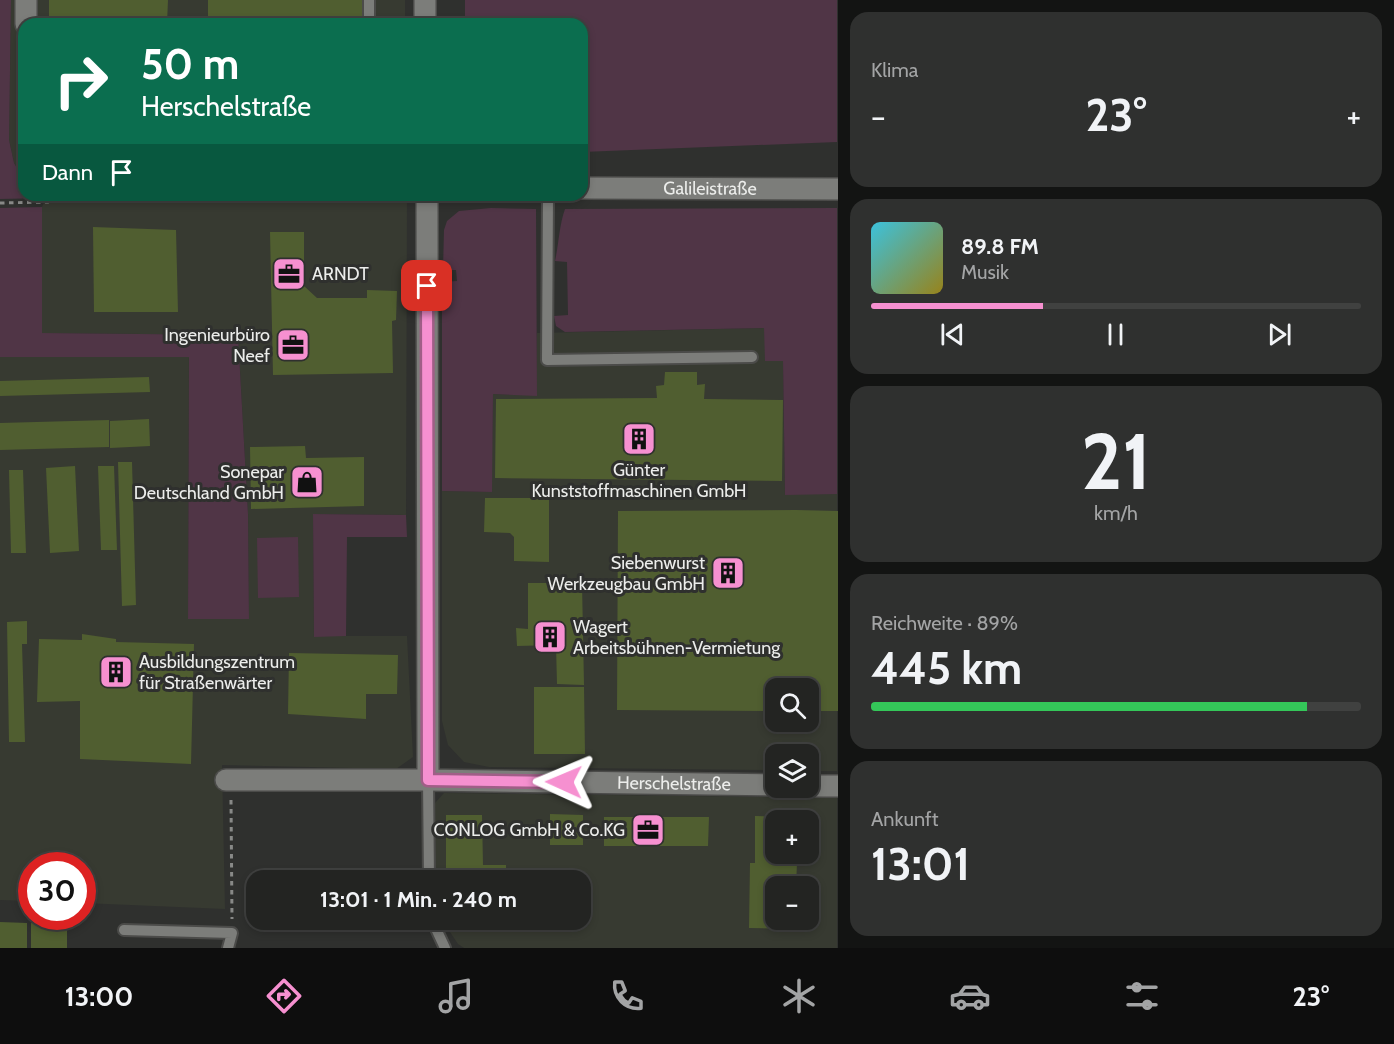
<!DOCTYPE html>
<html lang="de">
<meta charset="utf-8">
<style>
body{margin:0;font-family:Cabin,sans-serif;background:#2f302f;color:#f1f3f6;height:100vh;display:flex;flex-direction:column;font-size:22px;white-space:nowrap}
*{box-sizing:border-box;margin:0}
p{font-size:20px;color:#a3a4a5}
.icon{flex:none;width:33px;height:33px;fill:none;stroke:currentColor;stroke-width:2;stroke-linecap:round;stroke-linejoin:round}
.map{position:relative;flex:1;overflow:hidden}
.sheet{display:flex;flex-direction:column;gap:12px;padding:12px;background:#131413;width:556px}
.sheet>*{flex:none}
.guide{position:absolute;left:18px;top:18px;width:570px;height:183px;border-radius:18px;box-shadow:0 3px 9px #0003,0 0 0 2px #404140;background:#0b6e4f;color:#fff;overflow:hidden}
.tools{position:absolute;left:765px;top:678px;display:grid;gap:12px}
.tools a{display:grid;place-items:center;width:54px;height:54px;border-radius:12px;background:#232422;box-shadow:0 3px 9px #0003,0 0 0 2px #404140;font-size:30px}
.speed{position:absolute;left:18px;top:852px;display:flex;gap:12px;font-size:30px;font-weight:700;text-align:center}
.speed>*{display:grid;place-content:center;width:78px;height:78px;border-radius:50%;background:#232422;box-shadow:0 3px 9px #0003,0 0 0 2px #404140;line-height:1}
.speed .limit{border:9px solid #d22;background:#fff;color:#111}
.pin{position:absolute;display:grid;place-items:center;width:51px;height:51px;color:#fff;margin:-26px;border-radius:12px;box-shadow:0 3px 9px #0006}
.me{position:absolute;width:66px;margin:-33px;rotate:271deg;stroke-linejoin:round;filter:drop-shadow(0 0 4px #0008)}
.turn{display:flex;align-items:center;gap:21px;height:126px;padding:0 24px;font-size:27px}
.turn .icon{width:78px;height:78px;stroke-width:2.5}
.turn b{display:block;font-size:42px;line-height:51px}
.then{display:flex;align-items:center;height:57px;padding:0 24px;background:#0003;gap:12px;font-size:22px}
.big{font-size:45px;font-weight:700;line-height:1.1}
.sheet .tile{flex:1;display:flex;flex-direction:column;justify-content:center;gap:9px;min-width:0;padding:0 21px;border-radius:18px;background:#2f302f}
.sheet .dial{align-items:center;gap:0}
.dial b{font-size:78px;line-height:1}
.song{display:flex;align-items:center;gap:18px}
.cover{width:72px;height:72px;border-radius:9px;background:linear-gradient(135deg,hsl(190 70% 55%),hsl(50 70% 35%))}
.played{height:6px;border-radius:3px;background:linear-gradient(90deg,#f690d0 35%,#404140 35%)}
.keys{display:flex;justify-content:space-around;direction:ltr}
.heat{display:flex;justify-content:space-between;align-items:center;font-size:33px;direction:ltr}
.charge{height:9px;border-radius:4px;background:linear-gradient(90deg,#34c759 89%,#404140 0)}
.trip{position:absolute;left:246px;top:870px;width:345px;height:60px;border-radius:18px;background:#232422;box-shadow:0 3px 9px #0003,0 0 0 2px #404140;font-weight:700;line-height:60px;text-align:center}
.tab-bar{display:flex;height:96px;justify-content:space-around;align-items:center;background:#0e0e0e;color:#a3a4a5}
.tab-bar .icon{width:42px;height:42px}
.tab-bar .selected{color:#f690d0}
.tab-bar b{font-size:27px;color:#f1f3f6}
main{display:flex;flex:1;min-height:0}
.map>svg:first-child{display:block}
</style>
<main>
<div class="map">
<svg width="838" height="948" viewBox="0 0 838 948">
<rect width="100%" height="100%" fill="#2f302e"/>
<g fill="#373a31" fill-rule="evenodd">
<polygon points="11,0 405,0 405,24 24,24 24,180 14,163 9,140"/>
<polygon points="42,195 407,195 406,515 313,514 314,636 407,636 413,757 396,769 222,765 225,909 83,903 82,866 32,866 31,901 0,900 0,357 189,357 188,618 249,618 248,514 238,335 42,333 42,207 46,198"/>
<path d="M764 328 783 361 785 494H837V771H809L808 754H776L775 770 489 767 464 762 448 745 442 721V491L491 492 493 394 536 395 537 333ZM776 688H808V722H776Z"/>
<path d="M444 793 837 798V948H464L458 944 442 920H580V880H436L435 803ZM776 820H808V854H776ZM776 886H808V920H776Z"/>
</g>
<g fill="#503546">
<polygon points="0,0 11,0 9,140 14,163 24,180 24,195 42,195 46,198 0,199"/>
<polygon points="465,0 837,0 837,142 582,152 582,24 465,24"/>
<polygon points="42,207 42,333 238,335 248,514 249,619 188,619 189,357 0,357 0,208"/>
<polygon points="491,208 536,209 537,396 493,394 492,492 442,491 442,282 457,281 456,270 443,270 444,230 447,221 459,211"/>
<path d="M837 208V494L785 495 783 361H765L764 328 565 332 556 326 554 316 568 315 567 262 555 261C559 243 559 226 565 209Z"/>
<polygon points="313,514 406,515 407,537 347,537 346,636 314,637"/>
<polygon points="298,537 299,597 258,598 257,538"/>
</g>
<g fill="#505e30">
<polygon points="49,0 168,0 167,24 49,24"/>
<rect x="208" y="0" width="154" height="24"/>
<polygon points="93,227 176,230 178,312 94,312"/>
<polygon points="270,232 304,232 304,286 317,298 367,298 367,290 397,291 396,320 392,321 393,373 273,375"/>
<polygon points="665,372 697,372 697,385 705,384 704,399 783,400 782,481 495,478 496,399 657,398 656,386 664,385"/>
<polygon points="149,377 150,392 0,396 0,381"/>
<polygon points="149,419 150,446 110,448 110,421"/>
<polygon points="109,420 109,447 0,450 0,423"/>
<polygon points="305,446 306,458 364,457 364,506 251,509 250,447"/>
<polygon points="118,462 132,462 136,605 122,606"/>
<polygon points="75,466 79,551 50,553 46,468"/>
<polygon points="98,466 114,466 117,550 101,550"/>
<polygon points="9,470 23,470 26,553 11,553"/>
<polygon points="485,498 549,498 549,562 514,561 514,537 510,533 484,532"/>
<polygon points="796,510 838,511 838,711 808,711 808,688 776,688 776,711 617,710 618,511"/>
<polygon points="528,583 582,583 584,685 557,684 556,645 517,646 516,628 528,629"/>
<polygon points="27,621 27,644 22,644 25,742 9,742 7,622"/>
<polygon points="82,634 116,639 116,642 194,644 191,764 80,759 80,701 37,702 39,639 82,640"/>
<polygon points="289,653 398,655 397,694 366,694 366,719 288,714"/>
<polygon points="534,687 584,687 585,754 534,754"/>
<polygon points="550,814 583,815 583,845 550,845"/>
<polygon points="446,815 482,815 483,865 506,865 506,880 446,880"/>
<polygon points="755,816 792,817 792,820 776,820 776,854 792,854 792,863 797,863 796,886 776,886 776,920 796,920 796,929 749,928 750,863 755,863"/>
<polygon points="604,817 709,817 708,846 604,846"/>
<polygon points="0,922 27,923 27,948 0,948"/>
<polygon points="31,923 67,924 67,948 31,948"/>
</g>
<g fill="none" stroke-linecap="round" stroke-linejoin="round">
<g stroke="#4b4b49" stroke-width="14">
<g id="service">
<polyline points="369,0 369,24"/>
<polyline points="548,195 547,360 752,357"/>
<polyline points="428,780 429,880"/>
<polyline points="432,920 445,948"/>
<polyline points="124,930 232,933 228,948"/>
</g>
</g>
<g stroke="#4b4b49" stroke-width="24">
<g id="minor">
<polyline points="425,0 425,24"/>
<polyline points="26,24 26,0"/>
<path id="s1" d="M582 188 838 189"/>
<path id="s2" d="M427 195 428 780 776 785"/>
<polyline points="226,780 428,780"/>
<polyline points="808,786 838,786"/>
</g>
</g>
<g stroke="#888987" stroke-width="3" stroke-dasharray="4.5 4.5" stroke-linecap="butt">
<polyline points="0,203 48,202 58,195"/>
<polyline points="231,800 232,919"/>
</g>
<use href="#service" stroke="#7c7d7a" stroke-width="10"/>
<use href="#minor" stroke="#7c7d7a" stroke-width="21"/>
</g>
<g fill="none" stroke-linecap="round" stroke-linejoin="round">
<g stroke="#a05e87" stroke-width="15">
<polyline id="route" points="427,286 428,780 564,782"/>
</g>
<use href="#route" stroke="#f690d0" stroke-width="10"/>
</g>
<defs>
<g id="office-square" transform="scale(1.725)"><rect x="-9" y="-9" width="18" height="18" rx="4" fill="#f690d0" stroke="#2f302e"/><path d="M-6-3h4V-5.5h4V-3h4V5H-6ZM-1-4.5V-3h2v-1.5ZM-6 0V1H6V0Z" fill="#111"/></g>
<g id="building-square" transform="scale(1.725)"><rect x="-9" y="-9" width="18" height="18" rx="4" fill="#f690d0" stroke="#2f302e"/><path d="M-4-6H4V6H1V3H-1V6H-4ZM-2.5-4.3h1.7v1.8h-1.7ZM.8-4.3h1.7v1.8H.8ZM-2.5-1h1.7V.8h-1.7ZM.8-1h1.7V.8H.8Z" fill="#111"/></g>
<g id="shop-square" transform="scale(1.725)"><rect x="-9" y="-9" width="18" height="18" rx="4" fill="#f690d0" stroke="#2f302e"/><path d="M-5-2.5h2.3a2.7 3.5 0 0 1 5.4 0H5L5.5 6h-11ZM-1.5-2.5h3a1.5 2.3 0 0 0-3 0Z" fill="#111"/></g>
</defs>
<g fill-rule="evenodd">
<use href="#office-square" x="289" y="274"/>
<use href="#office-square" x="293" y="345"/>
<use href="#building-square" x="639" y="439"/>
<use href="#shop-square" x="307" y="482"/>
<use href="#building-square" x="728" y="573"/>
<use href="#building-square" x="550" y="637"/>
<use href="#building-square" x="116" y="672"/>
<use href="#office-square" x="648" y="830"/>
</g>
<g text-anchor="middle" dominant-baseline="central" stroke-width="6" stroke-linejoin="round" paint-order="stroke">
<g font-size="18" fill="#ecedeb" stroke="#2f302e">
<text stroke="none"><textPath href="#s1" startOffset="128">Galileistraße</textPath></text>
<text stroke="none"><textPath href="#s2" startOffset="831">Herschelstraße</textPath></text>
</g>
<g font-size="18" fill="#ecedeb" stroke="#2f302e" text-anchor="end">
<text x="312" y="274" text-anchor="start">ARNDT</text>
<text x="270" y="335">Ingenieurbüro<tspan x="270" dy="21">Neef</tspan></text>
<text x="639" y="470" text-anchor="middle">Günter<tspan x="639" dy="21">Kunststoffmaschinen GmbH</tspan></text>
<text x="284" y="472">Sonepar<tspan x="284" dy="21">Deutschland GmbH</tspan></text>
<text x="705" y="563">Siebenwurst<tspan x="705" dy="21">Werkzeugbau GmbH</tspan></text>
<text x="573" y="627" text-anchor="start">Wagert<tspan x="573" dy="21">Arbeitsbühnen-Vermietung</tspan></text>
<text x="139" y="662" text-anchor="start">Ausbildungszentrum<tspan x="139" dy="21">für Straßenwärter</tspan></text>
<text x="625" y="830">CONLOG GmbH &amp; Co.KG</text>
</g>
</g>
</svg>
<div class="tools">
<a><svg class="icon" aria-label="search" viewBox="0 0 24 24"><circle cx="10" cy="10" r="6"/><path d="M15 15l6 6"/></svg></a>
<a><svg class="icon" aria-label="layers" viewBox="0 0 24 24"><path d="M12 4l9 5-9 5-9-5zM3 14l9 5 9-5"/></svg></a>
<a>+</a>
<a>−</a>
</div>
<div class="speed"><div class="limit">30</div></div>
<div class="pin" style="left:427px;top:286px;background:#d93025"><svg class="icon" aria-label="arrive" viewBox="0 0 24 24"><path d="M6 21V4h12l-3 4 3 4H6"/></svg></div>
<svg class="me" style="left:564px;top:782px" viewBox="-20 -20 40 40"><path d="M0-17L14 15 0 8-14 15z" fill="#f690d0" stroke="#fff" stroke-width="4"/></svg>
<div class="trip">13:01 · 1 Min. · 240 m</div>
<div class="guide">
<div class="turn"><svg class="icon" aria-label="right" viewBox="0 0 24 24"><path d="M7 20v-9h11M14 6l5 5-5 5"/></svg><div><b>50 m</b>Herschelstraße</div></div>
<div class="then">Dann<svg class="icon" aria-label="arrive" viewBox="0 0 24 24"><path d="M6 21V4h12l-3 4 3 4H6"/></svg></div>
</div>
</div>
<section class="sheet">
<div class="tile"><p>Klima</p>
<div class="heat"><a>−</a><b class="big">23°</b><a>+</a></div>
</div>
<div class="tile">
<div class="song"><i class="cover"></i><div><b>89.8 FM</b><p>Musik</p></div></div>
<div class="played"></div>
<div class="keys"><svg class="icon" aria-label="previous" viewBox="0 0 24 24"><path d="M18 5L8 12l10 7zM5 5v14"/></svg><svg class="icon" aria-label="pause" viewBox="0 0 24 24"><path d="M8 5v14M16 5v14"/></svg><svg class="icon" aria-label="next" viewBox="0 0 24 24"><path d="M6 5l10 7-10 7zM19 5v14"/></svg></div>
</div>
<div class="tile dial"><b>21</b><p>km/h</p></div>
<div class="tile"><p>Reichweite · 89%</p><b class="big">445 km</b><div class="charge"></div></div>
<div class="tile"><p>Ankunft</p><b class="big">13:01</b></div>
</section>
</main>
<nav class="tab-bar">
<b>13:00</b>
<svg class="icon selected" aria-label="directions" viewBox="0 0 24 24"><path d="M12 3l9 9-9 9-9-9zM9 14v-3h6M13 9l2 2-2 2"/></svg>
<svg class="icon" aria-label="music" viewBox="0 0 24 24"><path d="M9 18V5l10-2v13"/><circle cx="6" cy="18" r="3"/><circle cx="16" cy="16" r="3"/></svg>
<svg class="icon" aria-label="phone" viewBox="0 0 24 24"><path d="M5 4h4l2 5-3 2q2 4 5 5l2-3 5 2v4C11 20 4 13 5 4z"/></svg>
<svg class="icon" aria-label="climate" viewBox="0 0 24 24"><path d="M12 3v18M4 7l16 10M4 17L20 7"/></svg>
<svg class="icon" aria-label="car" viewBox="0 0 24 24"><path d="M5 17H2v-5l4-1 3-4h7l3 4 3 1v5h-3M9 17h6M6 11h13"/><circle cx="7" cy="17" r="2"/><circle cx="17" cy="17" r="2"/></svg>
<svg class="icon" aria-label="filters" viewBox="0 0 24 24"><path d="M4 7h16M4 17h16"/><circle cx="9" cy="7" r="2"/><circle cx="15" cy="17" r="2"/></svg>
<b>23°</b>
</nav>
